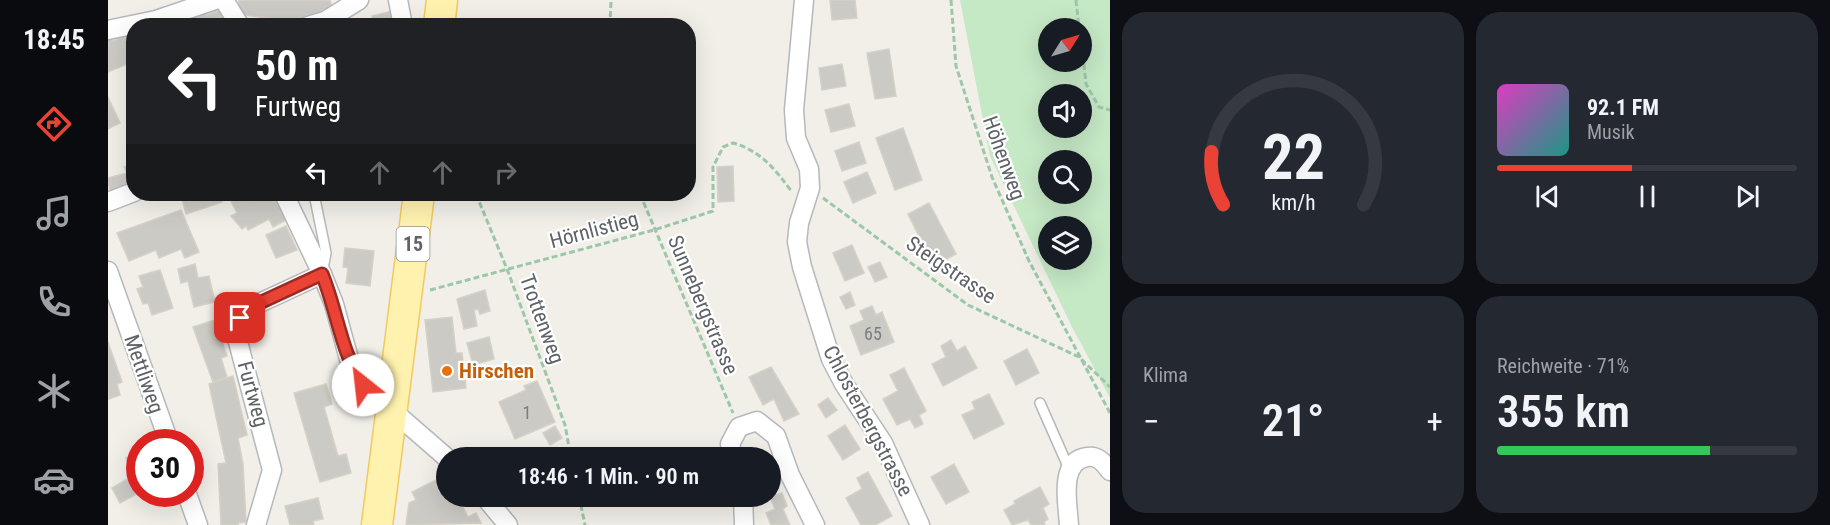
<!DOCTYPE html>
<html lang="de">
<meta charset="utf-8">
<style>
body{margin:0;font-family:"Roboto Condensed",sans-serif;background:#242831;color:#f1f3f6;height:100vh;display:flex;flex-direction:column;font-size:22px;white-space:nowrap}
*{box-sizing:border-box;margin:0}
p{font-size:20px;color:#9ea1a6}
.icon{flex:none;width:33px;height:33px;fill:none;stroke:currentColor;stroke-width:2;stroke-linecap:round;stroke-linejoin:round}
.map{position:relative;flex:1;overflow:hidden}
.drawer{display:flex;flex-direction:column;gap:12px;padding:12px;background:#0d0f14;width:720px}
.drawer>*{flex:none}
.guide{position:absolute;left:18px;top:18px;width:570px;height:183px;border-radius:24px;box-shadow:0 6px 24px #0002;background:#202124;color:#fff;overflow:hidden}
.needle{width:39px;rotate:53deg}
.buttons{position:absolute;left:930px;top:18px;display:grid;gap:12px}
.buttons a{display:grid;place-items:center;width:54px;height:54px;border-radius:50%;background:#171b24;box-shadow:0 6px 24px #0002;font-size:30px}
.speed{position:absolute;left:18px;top:429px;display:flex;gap:12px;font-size:30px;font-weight:700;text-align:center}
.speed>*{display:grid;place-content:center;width:78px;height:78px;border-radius:50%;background:#171b24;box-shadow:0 6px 24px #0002;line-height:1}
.speed .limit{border:9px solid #d22;background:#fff;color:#111}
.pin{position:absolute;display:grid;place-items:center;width:51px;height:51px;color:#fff;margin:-26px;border-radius:12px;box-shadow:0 3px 9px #0006}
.me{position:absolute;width:66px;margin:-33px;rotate:331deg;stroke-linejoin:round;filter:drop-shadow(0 0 4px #0008)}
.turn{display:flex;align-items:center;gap:21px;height:126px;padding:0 30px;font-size:27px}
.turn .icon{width:78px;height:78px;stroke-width:2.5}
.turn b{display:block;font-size:42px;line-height:51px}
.lanes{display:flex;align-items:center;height:57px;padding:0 30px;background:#0003;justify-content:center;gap:30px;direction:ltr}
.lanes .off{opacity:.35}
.big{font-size:45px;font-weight:600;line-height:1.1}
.drawer .card{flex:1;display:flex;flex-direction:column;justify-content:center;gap:9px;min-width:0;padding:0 21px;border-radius:24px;background:#242831}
.drawer .dial{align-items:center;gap:0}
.dial svg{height:156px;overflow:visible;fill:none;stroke:#363941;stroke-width:7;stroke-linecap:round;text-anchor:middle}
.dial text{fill:#f1f3f6;stroke:none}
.song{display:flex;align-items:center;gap:18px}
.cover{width:72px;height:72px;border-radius:9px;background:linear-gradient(135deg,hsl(310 70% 55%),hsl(170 70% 35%))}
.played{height:6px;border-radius:3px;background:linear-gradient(90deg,#ea4335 45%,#363941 45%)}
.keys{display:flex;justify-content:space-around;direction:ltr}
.heat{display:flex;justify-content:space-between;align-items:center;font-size:33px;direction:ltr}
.charge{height:9px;border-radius:4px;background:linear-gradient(90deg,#34c759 71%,#363941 0)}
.drawer .tiles{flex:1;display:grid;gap:12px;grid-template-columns:repeat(2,1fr)}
.trip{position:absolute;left:328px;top:447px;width:345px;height:60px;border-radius:30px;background:#171b24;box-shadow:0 6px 24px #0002;font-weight:600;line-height:60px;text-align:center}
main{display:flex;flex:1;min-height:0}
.dock{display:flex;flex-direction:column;width:108px;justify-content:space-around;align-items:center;background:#090b0e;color:#9ea1a6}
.dock .icon{width:42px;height:42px}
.dock .active{color:#ea4335}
.dock b{font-size:27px;color:#f1f3f6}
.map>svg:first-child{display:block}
</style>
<main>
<nav class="dock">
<b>18:45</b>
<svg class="icon active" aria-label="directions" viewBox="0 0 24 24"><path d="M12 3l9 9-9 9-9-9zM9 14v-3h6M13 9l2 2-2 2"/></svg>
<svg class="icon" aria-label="music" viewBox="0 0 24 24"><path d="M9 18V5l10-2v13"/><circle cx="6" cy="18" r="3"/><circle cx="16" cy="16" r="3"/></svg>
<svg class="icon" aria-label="phone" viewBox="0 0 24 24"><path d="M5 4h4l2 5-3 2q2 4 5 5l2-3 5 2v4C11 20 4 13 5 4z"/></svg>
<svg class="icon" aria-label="climate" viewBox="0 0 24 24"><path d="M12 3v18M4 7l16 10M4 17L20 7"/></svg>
<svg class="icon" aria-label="car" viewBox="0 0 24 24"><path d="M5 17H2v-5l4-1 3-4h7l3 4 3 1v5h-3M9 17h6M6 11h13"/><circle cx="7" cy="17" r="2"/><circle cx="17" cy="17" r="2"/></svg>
</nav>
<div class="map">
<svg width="1002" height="525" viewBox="0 0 1002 525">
<rect width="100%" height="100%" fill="#f1efe8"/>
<path fill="#c5e8c5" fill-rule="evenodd" d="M852 0H1002V398L963 325 882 156ZM940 28H974V62H940ZM940 94H974V128H940ZM940 160H974V194H940ZM940 226H974V260H940Z"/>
<g fill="#cccac5" stroke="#d6d1c6" stroke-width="1.5">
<polygon points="131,0 222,0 224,8 214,10 213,15 198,15 199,19 173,20 130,14"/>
<polygon points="722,0 747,0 749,18 724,20"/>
<polygon points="112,10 116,19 120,18 123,26 72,26 71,22 98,12 99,15"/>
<polygon points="285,11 289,26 242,26 265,20 264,16"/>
<polygon points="22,34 26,35 26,61 0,72 0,36 5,41"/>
<polygon points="781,49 788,96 767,99 759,53"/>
<polygon points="734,64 738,86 714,90 711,68"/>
<polygon points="0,97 12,123 0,129"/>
<polygon points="741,104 747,126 723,132 717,110"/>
<polygon points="795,128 814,180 787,190 768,138"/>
<polygon points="751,142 758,163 734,171 727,151"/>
<polygon points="26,164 26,188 2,194 0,178 19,173 16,167"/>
<polygon points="625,166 626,201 610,202 609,167"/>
<polygon points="759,172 768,193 745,203 736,182"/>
<polygon points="73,194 112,194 114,202 78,214"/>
<polygon points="127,194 143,194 147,201 163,194 178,220 165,227 161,219 140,230 138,226 134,229 123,216 129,213 121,197"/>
<polygon points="821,203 848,254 835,261 831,253 822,258 800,214"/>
<polygon points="73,210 91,252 77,258 73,249 51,258 48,250 21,261 9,233"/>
<polygon points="178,226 189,250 168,258 158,235"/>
<polygon points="744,245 756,273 737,281 725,253"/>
<polygon points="237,248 266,251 262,286 238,283 240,268 235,267"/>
<polygon points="772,262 779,277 767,282 760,267"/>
<polygon points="87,264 90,278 101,276 107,302 86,307 80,281 73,283 70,269"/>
<polygon points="52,270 65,308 44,315 40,303 35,304 29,289 35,287 31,276"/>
<polygon points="377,290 382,311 372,314 370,309 366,310 369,326 356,329 349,299"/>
<polygon points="742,292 747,305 738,309 732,297"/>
<polygon points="764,306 768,315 774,312 786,342 753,355 742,326 756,320 752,311"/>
<polygon points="344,317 348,353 354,353 358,388 325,392 317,320"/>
<polygon points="107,320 119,356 113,358 119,377 105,382 85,327"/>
<polygon points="381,337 386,359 365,365 359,343"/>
<polygon points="843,340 849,351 857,346 869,368 835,386 824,364 838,357 833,346"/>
<polygon points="0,342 14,382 9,384 12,395 1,399"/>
<polygon points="919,349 931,373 908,385 896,361"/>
<polygon points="663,367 691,414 676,421 666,399 655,405 641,377"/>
<polygon points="796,368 818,411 811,415 815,424 807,428 802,419 789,425 775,399 790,391 782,375"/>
<polygon points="125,376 139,435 130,438 135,464 138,522 130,523 130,525 113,525 110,464 118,463 101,384"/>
<polygon points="429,381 447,422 407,439 391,402 418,390 416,386"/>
<polygon points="218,384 224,404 216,407 230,456 238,454 243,473 212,482 186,393"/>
<polygon points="881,394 896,424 866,439 854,415 867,409 864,402"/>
<polygon points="720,398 729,410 718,418 710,405"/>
<polygon points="737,425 752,449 735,460 720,436"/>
<polygon points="447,426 454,438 442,445 435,433"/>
<polygon points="30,452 32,492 12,503 4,488 28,474 18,458"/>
<polygon points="846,464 861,492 838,504 823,477"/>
<polygon points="760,472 784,516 767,525 753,525 738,498 754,489 749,478"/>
<polygon points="330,479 341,500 349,496 360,517 368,513 373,523 298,525 301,503 308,500 304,492"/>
<polygon points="932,487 941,504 935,508 940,519 936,522 937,525 923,525 920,520 904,525 896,510 907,504 906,501"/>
<polygon points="674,493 679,506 675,509 682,525 663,525 658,513 667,509 662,497"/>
<polygon points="210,498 215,519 205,521 206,525 182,525 177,506"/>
</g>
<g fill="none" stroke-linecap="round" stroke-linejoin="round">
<g stroke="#b5b8bc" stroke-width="12">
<g id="service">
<polyline points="206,194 218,253 215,269"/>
<polyline points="932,403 962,471"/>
</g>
</g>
<g stroke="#b5b8bc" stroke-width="21">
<g id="minor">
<polyline points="116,0 132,26"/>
<polyline points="290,0 295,26"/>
<polyline points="696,0 686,110 688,138 701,169 702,188 691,223 689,242 694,267 723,359 736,384 775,443 812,525"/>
<polyline points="200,26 217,21 251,0"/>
<polyline points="0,30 48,20 107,0"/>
<polyline points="176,194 214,274 226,304 241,359 249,376 263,392 339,458"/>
<polyline points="0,202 26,192"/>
<polyline points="0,271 61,442"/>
<polyline points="625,458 622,444 631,427 649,421 668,436 682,475 707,525"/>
<polyline points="79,494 90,525"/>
<polyline points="376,496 400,525"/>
<polyline points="635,496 636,525"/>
<polyline points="148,525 164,470 129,338 132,318 143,307 214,274"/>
<path d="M961 525C960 505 950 461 979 457 990 455 996 463 1002 471"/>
</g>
</g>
<g stroke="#f2c960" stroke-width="33">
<g id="primary">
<polyline points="331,26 334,0"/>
<polyline points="269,525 311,194"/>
</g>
</g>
<g stroke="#9cc7a9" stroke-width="3" stroke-dasharray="6 3" stroke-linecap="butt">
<polyline points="843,0 848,66 884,177 921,261 1002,413"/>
<polyline points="968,0 971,28"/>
<polyline points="502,26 503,0"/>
<polyline points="974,46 978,84 991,107 1002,110"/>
<polyline points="368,194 399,269 457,425 463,458"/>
<polyline points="532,194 625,413"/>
<polyline points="715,198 860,305 971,357 1002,387"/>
<path d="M322 290 546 230 605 211V167L615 147 625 143C653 151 667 169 684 192"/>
<polyline points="471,496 477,525"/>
</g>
<use href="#service" stroke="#fff" stroke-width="9"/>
<use href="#minor" stroke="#fff" stroke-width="18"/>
<use href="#primary" stroke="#fff2af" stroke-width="30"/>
</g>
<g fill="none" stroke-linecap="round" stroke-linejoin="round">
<g stroke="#982c22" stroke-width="15">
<path id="route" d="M132 318 143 307 214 274C229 310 233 353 255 385"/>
</g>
<use href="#route" stroke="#ea4335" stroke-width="10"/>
</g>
<circle fill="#e8710a" stroke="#fff" stroke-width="2" cx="339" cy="371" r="6"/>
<g text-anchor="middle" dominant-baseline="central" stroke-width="4.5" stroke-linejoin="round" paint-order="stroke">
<g font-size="18" fill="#7a7d7f">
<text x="765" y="333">65</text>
<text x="419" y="412">1</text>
</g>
<rect fill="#fff" stroke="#8f9295" stroke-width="1.5" x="288.5" y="227" width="33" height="34" rx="4.5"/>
<g font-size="20" font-weight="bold" fill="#5f6368">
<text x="305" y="244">15</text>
</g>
<g font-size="21" fill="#5f6368" stroke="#fff">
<text transform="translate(896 158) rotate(70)">Höhenweg</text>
<text transform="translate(486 230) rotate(-15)">Hörnlistieg</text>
<text transform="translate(843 270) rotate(34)">Steigstrasse</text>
<text transform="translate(595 305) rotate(67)">Sunnebergstrasse</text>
<text transform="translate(434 319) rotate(70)">Trottenweg</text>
<text transform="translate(36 374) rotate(71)">Mettliweg</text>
<text transform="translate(145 394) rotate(75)">Furtweg</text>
<text transform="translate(760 421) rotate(62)">Chlosterbergstrasse</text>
</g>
<g font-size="21" font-weight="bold" fill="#c56008" stroke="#fff" text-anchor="start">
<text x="351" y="371">Hirschen</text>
</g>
</g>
</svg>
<div class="buttons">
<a><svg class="needle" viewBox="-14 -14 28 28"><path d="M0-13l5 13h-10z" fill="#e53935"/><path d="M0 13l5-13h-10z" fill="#9ea1a6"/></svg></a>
<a><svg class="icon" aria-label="sound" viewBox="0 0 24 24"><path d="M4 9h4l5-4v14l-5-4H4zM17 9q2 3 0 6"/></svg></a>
<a><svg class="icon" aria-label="search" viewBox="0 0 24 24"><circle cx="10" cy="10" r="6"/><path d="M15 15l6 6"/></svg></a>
<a><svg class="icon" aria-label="layers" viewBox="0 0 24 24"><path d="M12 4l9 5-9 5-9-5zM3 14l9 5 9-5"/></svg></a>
</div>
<div class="speed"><div class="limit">30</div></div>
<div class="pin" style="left:132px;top:318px;background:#d93025"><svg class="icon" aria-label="arrive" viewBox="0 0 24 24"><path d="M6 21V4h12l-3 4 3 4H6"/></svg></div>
<svg class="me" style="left:255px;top:385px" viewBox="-20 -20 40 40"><circle r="19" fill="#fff"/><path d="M0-13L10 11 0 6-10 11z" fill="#ea4335"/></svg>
<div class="trip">18:46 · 1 Min. · 90 m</div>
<div class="guide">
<div class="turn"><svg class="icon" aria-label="left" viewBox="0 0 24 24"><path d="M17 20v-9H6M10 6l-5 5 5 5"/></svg><div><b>50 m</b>Furtweg</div></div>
<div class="lanes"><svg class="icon" aria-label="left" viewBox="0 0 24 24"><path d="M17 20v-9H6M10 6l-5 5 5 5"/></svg><svg class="icon off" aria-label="ahead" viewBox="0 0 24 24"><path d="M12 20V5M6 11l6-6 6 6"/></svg><svg class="icon off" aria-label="ahead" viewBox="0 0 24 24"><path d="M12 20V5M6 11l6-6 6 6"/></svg><svg class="icon off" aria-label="right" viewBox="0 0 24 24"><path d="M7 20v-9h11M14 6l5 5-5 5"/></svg></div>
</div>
</div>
<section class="drawer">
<div class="tiles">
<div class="card dial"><svg viewBox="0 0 100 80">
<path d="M14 69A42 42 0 1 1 86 69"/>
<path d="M14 69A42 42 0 0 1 8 42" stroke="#ea4335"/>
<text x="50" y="56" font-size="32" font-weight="700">22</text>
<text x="50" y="72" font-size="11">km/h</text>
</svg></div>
<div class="card">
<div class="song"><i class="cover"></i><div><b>92.1 FM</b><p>Musik</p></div></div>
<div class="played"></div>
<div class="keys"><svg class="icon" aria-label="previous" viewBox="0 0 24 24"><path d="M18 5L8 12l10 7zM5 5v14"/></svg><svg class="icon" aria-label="pause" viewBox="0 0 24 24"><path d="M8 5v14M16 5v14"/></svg><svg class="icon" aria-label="next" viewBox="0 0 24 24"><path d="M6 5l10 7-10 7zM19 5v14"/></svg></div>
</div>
<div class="card"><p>Klima</p>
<div class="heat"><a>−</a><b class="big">21°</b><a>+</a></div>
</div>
<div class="card"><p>Reichweite · 71%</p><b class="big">355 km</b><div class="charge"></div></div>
</div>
</section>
</main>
